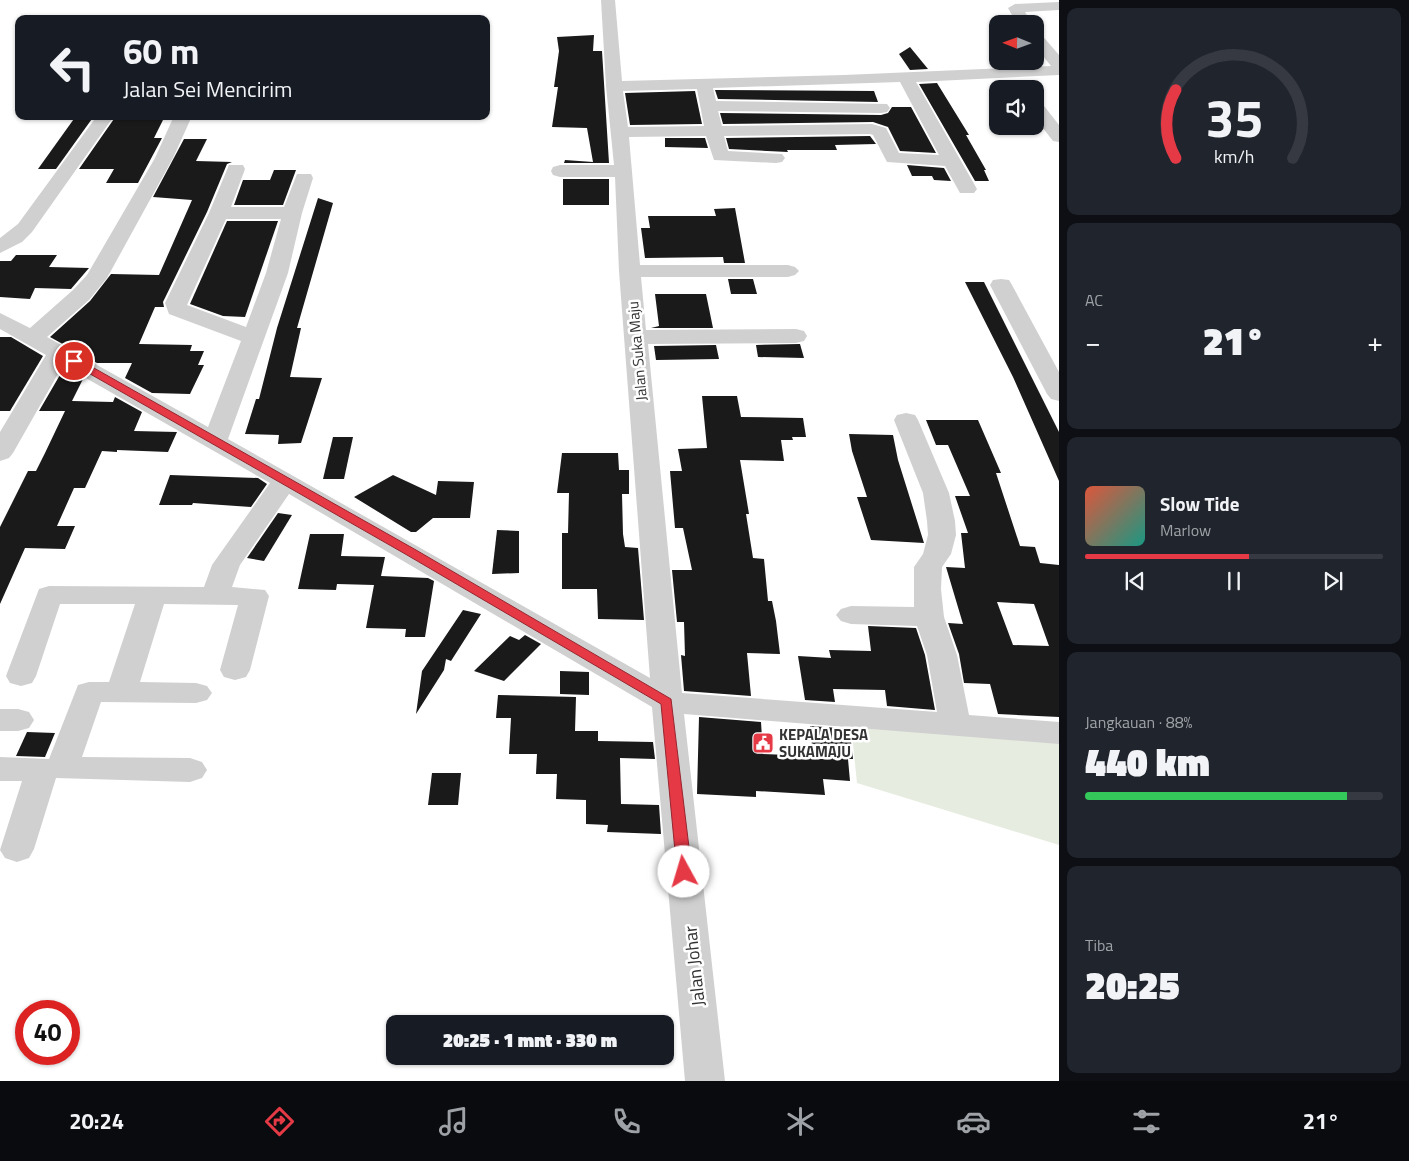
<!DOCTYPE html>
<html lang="id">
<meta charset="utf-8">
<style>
body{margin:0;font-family:"Titillium Web",sans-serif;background:#20242c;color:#f1f3f6;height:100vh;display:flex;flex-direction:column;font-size:19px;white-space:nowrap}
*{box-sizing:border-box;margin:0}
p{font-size:16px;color:#9ea1a6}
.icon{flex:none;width:28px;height:28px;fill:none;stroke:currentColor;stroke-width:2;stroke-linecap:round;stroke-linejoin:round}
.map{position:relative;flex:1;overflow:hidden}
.drawer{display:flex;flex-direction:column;gap:8px;padding:8px;background:#0d0f14;width:350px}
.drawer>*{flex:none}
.top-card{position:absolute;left:15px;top:15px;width:475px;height:105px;border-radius:10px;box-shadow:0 1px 4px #0004;background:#171b24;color:#f1f3f6;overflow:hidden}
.needle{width:32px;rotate:271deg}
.buttons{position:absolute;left:989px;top:15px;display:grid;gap:10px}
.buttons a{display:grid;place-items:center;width:55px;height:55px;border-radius:10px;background:#171b24;box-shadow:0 1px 4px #0004;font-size:25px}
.speed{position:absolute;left:15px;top:1000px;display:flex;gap:10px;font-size:25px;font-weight:700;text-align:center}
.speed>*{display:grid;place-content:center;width:65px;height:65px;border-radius:50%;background:#171b24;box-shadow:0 1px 4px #0004;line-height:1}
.speed .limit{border:8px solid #d22;background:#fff;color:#111}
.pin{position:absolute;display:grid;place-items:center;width:42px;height:42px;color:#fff;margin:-21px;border:2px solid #fff;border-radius:50%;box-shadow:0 1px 5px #0007}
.me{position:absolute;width:55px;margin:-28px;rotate:354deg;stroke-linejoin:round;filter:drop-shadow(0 0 4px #0008)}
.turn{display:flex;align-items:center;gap:18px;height:105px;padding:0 25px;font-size:22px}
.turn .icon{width:65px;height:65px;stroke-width:2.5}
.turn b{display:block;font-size:35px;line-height:42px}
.big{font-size:38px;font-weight:800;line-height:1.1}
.drawer .card{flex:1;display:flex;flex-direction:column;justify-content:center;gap:8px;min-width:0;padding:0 18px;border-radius:10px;background:#20242c}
.drawer .dial{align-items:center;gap:0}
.dial svg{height:130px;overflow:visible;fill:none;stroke:#363941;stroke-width:7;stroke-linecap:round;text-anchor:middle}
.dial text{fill:#f1f3f6;stroke:none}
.song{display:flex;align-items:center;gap:15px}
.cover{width:60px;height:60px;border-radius:8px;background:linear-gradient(135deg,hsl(10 70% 55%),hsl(170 70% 35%))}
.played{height:5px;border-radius:2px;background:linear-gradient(90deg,#e63946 55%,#363941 55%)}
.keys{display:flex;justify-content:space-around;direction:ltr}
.heat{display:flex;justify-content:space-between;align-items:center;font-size:28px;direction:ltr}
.charge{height:8px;border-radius:4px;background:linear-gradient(90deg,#34c759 88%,#363941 0)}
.trip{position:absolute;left:386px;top:1015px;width:288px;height:50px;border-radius:10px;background:#171b24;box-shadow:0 1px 4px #0004;font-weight:800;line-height:50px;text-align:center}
.tabs{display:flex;height:80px;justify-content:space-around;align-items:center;background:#090b0e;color:#9ea1a6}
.tabs .icon{width:35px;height:35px}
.tabs .selected{color:#e63946}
.tabs b{font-size:22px;color:#f1f3f6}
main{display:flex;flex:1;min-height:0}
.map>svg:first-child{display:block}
</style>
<main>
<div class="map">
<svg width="1059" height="1081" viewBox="0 0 1059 1081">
<rect width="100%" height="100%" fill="#fff"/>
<polygon fill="#e6ecdf" points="851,724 1059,736 1059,845 857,783"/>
<g fill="#1a1a1a" fill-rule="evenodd">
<polygon points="594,35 593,51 602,51 609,163 564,163 565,160 593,162 587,128 552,127 558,87 554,87 559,51 557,37"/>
<polygon points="910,47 928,69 910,70 899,54"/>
<polygon points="937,83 969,135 966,135 986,170 984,170 989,181 975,181 919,84"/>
<polygon points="715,90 874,91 878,102 718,99"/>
<polygon points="695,91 702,124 630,125 625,93"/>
<polygon points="892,107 911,107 936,153 900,151 888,127 873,122 723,124 720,113 881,115 888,113"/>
<polygon points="76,116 94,116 56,169 38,169"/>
<polygon points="116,116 165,116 154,138 162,138 138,183 106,183 114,169 79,169"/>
<polygon points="870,136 876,144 835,145 837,150 787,150 788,152 729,149 726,138"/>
<polygon points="665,138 705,138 708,148 665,147"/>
<polygon points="184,139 207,139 196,161 232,162 227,164 207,212 163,302 164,307 155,307 139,344 192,345 190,351 204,351 198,365 204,365 190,394 152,393 125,378 132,363 97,363 50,337 90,301 111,274 159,275 192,200 153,197"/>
<polygon points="907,165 944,168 951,181 934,180 932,176 912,176"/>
<polygon points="274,170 296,170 283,205 234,205 243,180 270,180"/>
<rect x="563" y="179" width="46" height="26"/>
<polygon points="318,198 333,203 297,328 301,328 290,377 322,378 301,443 278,444 279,435 245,434 256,399 259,399 277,328"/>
<polygon points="735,208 745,263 724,263 723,257 645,258 641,228 650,228 648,216 716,216 714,209"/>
<polygon points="227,221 278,221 245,317 223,316 190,304"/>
<polygon points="16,255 57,255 49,267 89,268 71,289 35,288 30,299 0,297 0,261 11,261"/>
<polygon points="728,279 753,279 757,294 731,294"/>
<polygon points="965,282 984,282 1059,432 1059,481 1013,377"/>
<polygon points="655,294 706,294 713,328 651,328 659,326"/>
<polygon points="0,337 11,337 43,356 10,411 0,411"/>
<polygon points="800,344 804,358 758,357 756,345"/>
<polygon points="716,345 719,359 656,360 654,346"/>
<polygon points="64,368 83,379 72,401 113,402 115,397 142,412 134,431 177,432 168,452 117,450 117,452 102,451 85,488 74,488 57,526 75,526 65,549 25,548 0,604 0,527 28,471 36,471 45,453 65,411 39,411"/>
<polygon points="702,396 737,396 741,417 803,418 806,437 792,437 793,440 781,440 784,461 740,460 749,514 746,514 753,558 764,559 768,601 772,601 776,621 780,654 747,653 751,696 684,691 681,655 685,656 684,622 677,622 672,570 692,570 683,528 675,528 670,471 682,471 678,449 707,448"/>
<path d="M926 420H978L1001 473H996L1020 546 1035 547 1040 563 1059 565V717L998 714 990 684 964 683 959 654 948 623 963 624 946 567 965 568 961 533H968L955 496H970L948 445H936ZM997 602 1034 604 1049 646 1013 645Z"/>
<polygon points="849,434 893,435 898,460 924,543 871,540 857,497 867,497 852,451"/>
<polygon points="333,437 353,437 344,479 323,479"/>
<polygon points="562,453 618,453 619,470 629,470 629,494 622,494 623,534 625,547 638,548 644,620 598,619 597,589 562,589 562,533 568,533 569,493 557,493"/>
<polygon points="170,475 258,478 267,484 251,507 193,503 192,505 159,505"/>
<polygon points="393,475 436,495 438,481 474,482 470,518 433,518 416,532 411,532 354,497"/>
<polygon points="278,513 292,515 264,561 247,558"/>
<polygon points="497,530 519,531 519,573 492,574"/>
<polygon points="310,534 344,534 341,556 385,557 381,576 428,578 434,581 425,637 405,637 406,629 366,628 374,585 337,584 336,590 298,589"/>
<polygon points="463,610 481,614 451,661 446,659 444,670 416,714 422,671"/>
<polygon points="868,626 916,628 925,655 935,710 887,706 885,690 833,689 835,702 805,700 798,656 831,658 829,650 871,651"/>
<polygon points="525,635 541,644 504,681 474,671 510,636 519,640"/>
<polygon points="560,671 589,672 589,695 560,694"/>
<polygon points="498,695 576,697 575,731 598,731 598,741 653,742 655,759 620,758 621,804 659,805 661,834 607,832 608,825 586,824 586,800 556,799 557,774 536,774 537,754 509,754 511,718 496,718"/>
<polygon points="699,717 761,722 763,754 813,756 810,726 839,728 839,733 850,733 853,759 848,759 850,781 823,779 825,795 756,791 756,797 697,794"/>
<polygon points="27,732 55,733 45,757 16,756"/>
<polygon points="432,773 461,773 458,805 428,805"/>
</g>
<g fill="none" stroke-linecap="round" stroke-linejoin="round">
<g fill="#d0d0d0" fill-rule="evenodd">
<path d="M601 0H615L622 81 844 75 1051 66 1035 46V31L1040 33 1059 55V75L916 82 977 189 974 193H960L945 166 887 162 873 135 870 134 724 136 728 151 782 154 785 158 782 162 776 163 714 160 706 136 629 137 640 265H788L795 267 799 271 795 275 788 277H641L646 330 796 329 804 331 807 336 804 341 796 343 648 344 682 693 937 712 927 655 917 626 851 624 841 621 836 615 841 609 851 606 914 607V567L923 554 928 535 927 521 923 493 894 420 897 415 906 413 915 415 918 420 949 493 955 521 956 535 951 554 942 567 941 589 944 617 957 655 969 715 1059 722V744L684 714 725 1081H685L652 707 289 494 240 565 232 587 265 590 269 596 250 670 246 677 235 680 224 677 220 670 238 605 164 604 140 682 196 683 207 686 212 693 207 700 196 703 101 702 82 757 190 758 202 762 207 770 202 778 190 782 56 778 34 849 29 858 17 862 5 858 0 850 22 781H0V757L49 759 78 685 89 682H109L135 604H60L36 676 32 683 21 686 10 683 6 676 39 589 49 586 204 587 212 565 270 483 63 365 13 453 9 458 0 461V432L46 355 0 329V313L30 328 73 290 87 275 155 158 174 116H192L173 158 107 278 89 300 47 337 208 427 241 341 169 314 165 303 209 213 229 165H243L245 169 231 207H284L297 174H311L313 178 302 213 288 273 228 439 650 678 619 271 615 177H560L553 175 551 171 553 167 560 165H614L606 86ZM900 82 939 155 899 153 886 128 872 124 722 126 718 111 881 113 887 112 890 108 887 104 716 101 713 88ZM697 89 704 126 628 127 623 91ZM226 219H281L266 273 246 327 187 305Z"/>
<polygon points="1059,2 1059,10 1025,12 1032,24 1017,24 1008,8 1015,4"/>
<polygon points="1035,101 1041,102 1059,125 1059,142 1053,141 1035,118"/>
<polygon points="97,116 114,116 32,232 22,242 0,253 0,238 18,224"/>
<polygon points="1001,279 1009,280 1012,285 1059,372 1059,401 1051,399 1047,394 990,285 993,280"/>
<polygon points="0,709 18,709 29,712 34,720 29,728 18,731 0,731"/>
</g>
</g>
<polygon fill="#e63946" stroke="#96252e" points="71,359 78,359 416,550 671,699 692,872 689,876 679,876 677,872 661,704 407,555 71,363"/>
<defs>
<g id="civic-square" transform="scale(1.125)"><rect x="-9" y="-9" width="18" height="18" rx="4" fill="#e63946" stroke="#fff"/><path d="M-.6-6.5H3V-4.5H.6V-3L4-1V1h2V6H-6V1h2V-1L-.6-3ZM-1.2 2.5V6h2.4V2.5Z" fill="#fff"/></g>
</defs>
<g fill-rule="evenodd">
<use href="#civic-square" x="763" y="743"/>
</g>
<g text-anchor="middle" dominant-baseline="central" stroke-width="5" stroke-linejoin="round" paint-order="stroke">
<g font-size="15" fill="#333" stroke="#fff">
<text transform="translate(637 351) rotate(-95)">Jalan Suka Maju</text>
</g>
<g font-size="15" font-weight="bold" fill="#333" stroke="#fff" text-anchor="start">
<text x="779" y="734">KEPALA DESA<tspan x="779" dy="17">SUKAMAJU</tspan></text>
</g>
<g font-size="18" fill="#333" stroke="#fff">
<text transform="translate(694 966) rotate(-96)">Jalan Johar</text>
</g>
</g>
</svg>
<div class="buttons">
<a><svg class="needle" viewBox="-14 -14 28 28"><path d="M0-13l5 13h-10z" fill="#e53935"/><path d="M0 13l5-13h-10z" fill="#9ea1a6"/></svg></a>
<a><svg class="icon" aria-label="sound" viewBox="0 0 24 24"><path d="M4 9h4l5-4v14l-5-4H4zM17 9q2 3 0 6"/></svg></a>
</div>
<div class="speed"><div class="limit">40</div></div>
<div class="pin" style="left:74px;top:361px;background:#d93025"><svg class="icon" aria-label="arrive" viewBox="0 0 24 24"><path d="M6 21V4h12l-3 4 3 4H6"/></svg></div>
<svg class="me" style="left:684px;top:872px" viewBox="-20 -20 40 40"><circle r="19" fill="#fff"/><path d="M0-13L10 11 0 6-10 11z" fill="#e63946"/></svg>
<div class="trip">20:25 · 1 mnt · 330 m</div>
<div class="top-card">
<div class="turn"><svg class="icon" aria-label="left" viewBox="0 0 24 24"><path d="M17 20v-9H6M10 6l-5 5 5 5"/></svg><div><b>60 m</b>Jalan Sei Mencirim</div></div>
</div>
</div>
<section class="drawer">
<div class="card dial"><svg viewBox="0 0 100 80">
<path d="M14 69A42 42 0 1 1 86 69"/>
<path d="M14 69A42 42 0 0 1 14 27" stroke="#e63946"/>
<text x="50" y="56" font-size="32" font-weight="700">35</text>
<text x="50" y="72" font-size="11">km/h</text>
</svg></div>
<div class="card"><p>AC</p>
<div class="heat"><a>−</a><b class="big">21°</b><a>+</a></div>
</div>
<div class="card">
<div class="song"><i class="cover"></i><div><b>Slow Tide</b><p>Marlow</p></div></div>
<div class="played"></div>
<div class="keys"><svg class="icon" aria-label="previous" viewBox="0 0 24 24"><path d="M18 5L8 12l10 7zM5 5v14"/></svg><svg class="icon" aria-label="pause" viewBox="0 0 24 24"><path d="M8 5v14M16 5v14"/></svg><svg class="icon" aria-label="next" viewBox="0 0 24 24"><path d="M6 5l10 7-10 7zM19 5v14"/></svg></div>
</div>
<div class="card"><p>Jangkauan · 88%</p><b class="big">440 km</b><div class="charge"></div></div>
<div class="card"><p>Tiba</p><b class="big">20:25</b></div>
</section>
</main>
<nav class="tabs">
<b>20:24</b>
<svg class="icon selected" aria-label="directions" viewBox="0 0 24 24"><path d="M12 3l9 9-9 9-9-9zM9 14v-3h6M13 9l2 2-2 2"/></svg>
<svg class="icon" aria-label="music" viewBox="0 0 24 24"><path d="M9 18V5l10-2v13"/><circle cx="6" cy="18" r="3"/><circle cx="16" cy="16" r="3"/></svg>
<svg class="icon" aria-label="phone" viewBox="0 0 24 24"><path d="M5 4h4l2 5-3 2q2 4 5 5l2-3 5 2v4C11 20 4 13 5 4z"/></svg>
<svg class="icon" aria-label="climate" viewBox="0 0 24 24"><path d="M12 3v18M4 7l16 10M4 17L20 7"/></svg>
<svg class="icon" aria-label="car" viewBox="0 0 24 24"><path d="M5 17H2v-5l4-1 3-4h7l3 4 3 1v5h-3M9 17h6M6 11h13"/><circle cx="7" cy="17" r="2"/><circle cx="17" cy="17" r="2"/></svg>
<svg class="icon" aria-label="filters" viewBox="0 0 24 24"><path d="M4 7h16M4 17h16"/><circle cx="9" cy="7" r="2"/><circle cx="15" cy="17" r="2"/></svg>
<b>21°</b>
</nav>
